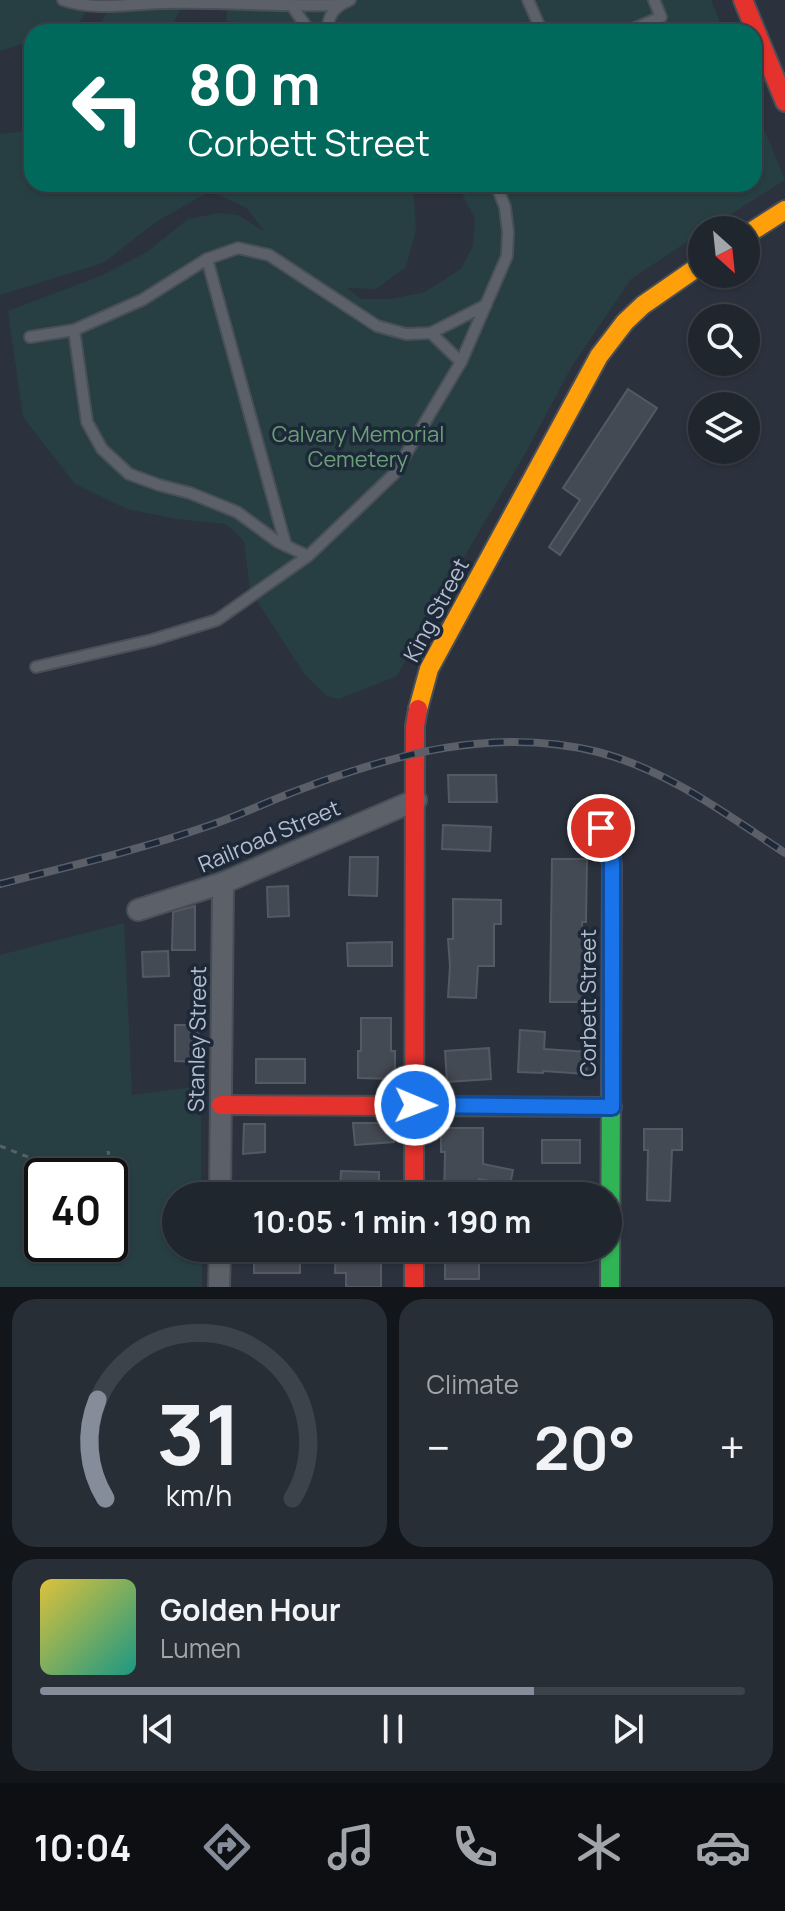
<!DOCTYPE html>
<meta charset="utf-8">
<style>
body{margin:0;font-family:Manrope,sans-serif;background:#282e36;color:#f1f3f6;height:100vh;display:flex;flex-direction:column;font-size:30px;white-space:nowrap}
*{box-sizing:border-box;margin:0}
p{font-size:26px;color:#a2a5aa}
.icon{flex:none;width:44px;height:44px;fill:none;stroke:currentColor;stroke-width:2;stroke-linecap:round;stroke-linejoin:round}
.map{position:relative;height:1287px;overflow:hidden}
.drawer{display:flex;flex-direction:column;gap:12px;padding:12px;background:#121519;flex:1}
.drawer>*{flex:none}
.banner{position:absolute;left:24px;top:24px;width:738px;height:168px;border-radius:24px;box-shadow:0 2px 6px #0004,0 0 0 2px #3d434a;background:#00695c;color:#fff;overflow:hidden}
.needle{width:52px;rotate:153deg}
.buttons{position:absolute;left:688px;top:216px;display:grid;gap:16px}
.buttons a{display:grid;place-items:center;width:72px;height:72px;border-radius:50%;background:#20262e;box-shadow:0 2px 6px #0004,0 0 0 2px #3d434a;font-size:40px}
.speed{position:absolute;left:24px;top:1158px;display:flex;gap:16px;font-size:40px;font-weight:700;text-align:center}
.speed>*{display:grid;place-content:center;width:104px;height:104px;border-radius:50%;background:#20262e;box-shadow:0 2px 6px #0004,0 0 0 2px #3d434a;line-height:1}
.speed .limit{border:4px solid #111;border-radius:12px;background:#fff;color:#111}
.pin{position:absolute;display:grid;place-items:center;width:68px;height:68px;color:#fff;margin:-34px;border:4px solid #fff;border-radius:50%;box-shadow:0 2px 8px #0007}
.me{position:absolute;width:88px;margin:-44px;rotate:91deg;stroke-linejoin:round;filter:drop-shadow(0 0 6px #0008)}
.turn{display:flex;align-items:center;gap:28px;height:168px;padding:0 32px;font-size:36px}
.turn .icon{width:104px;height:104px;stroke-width:2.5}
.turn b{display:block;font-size:56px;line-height:68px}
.big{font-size:60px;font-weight:700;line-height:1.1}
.drawer .tile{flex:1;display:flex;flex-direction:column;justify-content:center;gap:12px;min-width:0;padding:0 28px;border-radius:24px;background:#282e36}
.drawer .dial{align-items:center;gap:0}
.dial svg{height:208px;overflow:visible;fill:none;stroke:#3d434a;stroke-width:7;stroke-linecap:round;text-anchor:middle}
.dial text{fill:#f1f3f6;stroke:none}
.song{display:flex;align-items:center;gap:24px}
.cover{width:96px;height:96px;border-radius:12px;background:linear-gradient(135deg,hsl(50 70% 55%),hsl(170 70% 35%))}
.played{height:8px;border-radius:4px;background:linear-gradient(90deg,#858d9b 70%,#3d434a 70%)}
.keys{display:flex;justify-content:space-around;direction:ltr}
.heat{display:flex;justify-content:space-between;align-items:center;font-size:44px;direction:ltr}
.drawer .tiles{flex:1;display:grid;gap:12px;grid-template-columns:1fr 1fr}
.tile:last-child{grid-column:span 2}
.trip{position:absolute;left:162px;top:1182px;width:460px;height:80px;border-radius:40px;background:#20262e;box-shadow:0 2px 6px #0004,0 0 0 2px #3d434a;font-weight:700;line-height:80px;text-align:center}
.menu{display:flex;height:128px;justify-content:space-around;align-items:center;background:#0d0f12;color:#a2a5aa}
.menu .icon{width:56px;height:56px}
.menu .on{color:#858d9b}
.menu b{font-size:36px;color:#f1f3f6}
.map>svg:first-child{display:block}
</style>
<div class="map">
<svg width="785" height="1287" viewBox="0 0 785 1287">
<rect width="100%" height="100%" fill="#2b323d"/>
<g fill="#273f43" fill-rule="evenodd">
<polygon points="0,0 93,0 76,28 62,32 32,32 32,41 0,51"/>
<polygon points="113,0 184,0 171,29 200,32 97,32"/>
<polygon points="228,0 711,0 724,32 280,32 260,25 226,21"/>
<polygon points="754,105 785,180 706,230 702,230 702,232 631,279 572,366 526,452 454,574 397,676 339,699 327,696 305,675 250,590 244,541 226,524 177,519 127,509 75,484 23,417 8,311 103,275 147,252 188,219 219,213 238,215 265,232 247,208 210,191 156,222 103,263 0,295 0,134 32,130 32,184 413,184 416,230 406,267 376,289 347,288 361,299 391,299 425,292 461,269 473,246 475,219 457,184 754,184"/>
<path d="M124 923 132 1095 201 1086V1196H176V1248H202V1287H0V955ZM42 1176H110V1244H42Z"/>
</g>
<g fill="#444a53" stroke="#535a63" stroke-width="2">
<polygon points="628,389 657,408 560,555 549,547 580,500 563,488"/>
<polygon points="448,775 496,775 497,802 449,802"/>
<polygon points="443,825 491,827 490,851 442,849"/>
<polygon points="350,857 378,857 377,896 349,895"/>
<polygon points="552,859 587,859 586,922 582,922 585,1002 550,1002"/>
<polygon points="288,886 289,916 268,917 267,887"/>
<polygon points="453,899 501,900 501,924 494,924 494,966 478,966 476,998 448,997 450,966 448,939 453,939"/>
<polygon points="195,906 195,950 172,950 173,912"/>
<polygon points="392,942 392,966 348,966 347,943"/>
<polygon points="168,951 169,976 143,977 142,952"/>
<polygon points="361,1018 391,1018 391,1051 395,1051 395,1079 358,1078 358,1051 361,1051"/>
<polygon points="175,1025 199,1025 198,1062 175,1061"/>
<polygon points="520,1030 545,1032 544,1049 588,1052 586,1074 543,1071 543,1073 518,1072"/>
<polygon points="489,1048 491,1079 447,1082 445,1051"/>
<rect x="256" y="1059" width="49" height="24"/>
<polygon points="353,1123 392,1123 394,1142 355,1145"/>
<polygon points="244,1124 265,1124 265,1152 243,1154"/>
<polygon points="441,1128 483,1128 483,1164 513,1170 510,1185 479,1179 479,1196 444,1196 445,1152 441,1152"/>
<polygon points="644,1129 682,1129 682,1150 672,1150 670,1201 647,1200 648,1150 644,1150"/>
<rect x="542" y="1140" width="38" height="23"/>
<polygon points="341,1171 379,1172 379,1190 340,1190"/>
<polygon points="459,1248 479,1248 479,1279 445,1279 445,1256 458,1256"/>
<polygon points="336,1250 381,1251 381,1287 346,1287 346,1273 335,1273"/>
<polygon points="254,1251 300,1253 300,1273 254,1273"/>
</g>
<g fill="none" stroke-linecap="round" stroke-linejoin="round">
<g stroke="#494e57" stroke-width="14">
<g id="lane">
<path d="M63 0C95 11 128 4 161 3 220 1 279 7 339 5"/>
<polyline points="528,0 542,32"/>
<polyline points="292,6 310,32"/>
<path d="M328 32C327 15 335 6 350 0"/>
<polyline points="626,32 661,17 654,0"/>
<polyline points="207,259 286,546"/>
<polyline points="74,330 87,422 102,449 129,474 159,485 190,493 237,512 278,542 308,556"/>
<polyline points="431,333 461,362"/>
<polyline points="30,337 74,330 142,300 207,259 238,248 269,255 377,326 406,334 431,333 486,305"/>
<polyline points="36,667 152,640 217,620 308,556 394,474 461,362 507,256 508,232 505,207 496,184"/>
</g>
</g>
<g stroke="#494e57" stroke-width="24">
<g id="street">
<polyline points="138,910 223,883 416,800"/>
<polyline points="220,1196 223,883"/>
<polyline points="219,1287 220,1248"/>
</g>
</g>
<g stroke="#494e57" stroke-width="22">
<polyline id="fast" points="595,819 606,841 612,864 610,1287"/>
</g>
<g stroke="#494e57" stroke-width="22">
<g id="slow">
<polyline points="746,235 785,210"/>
<polyline points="418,709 429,669 599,356 625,322 643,305 702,264"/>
</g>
</g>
<g stroke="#494e57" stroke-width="22">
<g id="jam">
<polyline points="743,0 785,102"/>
<polyline points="221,1105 612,1107"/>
<polyline points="414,1196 415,726 418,709"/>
<polyline points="414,1248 414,1287"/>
</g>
</g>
<polyline stroke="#596067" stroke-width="3" stroke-dasharray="6 6" stroke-linecap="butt" points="0,1146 28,1157 71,1167 110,1161 108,1151"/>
<use href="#lane" stroke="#5c6169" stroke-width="10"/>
<use href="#street" stroke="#5c6169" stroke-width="20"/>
<use href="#fast" stroke="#30b455" stroke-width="18"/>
<use href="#slow" stroke="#ff9f0a" stroke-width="18"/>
<use href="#jam" stroke="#e5322d" stroke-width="18"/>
<g stroke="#5a5f68" stroke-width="8">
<path id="rail" d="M0 884C71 866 142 849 211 825 240 815 267 802 296 791 393 754 495 726 598 752 667 770 726 814 785 853"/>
</g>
<use href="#rail" stroke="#1d2838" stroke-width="5" stroke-dasharray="15" stroke-linecap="butt"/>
</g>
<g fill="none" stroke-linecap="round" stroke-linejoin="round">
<g stroke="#114b97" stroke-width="20">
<polyline id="route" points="415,1105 612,1107 612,864 611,849 601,828"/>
</g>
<use href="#route" stroke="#1a73e8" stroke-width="14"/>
</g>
<g text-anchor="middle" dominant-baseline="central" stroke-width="7" stroke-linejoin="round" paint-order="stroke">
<g font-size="22" fill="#6aa077" stroke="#1d2838">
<text x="358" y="434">Calvary Memorial<tspan x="358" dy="25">Cemetery</tspan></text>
</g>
<g font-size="22" fill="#b5becd" stroke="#1d2838">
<text transform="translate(436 610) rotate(-62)">King Street</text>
<text transform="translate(269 836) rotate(-23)">Railroad Street</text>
<text transform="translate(588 1003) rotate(-90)">Corbett Street</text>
<text transform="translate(197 1039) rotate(-89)">Stanley Street</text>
</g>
</g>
</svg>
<div class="buttons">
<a><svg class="needle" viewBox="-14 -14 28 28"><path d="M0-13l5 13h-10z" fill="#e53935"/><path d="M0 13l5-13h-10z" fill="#a2a5aa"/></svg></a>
<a><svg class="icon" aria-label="search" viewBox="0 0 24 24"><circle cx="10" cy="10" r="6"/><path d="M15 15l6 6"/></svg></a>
<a><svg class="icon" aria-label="layers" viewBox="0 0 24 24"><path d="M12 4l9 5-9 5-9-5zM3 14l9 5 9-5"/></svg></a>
</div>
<div class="speed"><div class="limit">40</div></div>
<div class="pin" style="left:601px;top:828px;background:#d93025"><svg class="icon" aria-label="arrive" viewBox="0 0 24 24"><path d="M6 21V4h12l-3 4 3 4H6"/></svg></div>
<svg class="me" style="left:415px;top:1105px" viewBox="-20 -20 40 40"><circle r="17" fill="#1a73e8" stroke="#fff" stroke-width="3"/><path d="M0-11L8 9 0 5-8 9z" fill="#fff"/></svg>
<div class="trip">10:05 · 1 min · 190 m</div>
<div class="banner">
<div class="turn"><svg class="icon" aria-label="left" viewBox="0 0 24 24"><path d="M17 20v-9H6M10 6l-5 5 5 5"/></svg><div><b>80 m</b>Corbett Street</div></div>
</div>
</div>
<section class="drawer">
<div class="tiles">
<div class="tile dial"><svg viewBox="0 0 100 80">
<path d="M14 69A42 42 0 1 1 86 69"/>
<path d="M14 69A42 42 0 0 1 11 31" stroke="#858d9b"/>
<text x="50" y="56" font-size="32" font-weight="700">31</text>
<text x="50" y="72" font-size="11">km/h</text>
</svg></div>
<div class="tile"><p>Climate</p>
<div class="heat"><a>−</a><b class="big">20°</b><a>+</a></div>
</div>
<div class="tile">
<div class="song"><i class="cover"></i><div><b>Golden Hour</b><p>Lumen</p></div></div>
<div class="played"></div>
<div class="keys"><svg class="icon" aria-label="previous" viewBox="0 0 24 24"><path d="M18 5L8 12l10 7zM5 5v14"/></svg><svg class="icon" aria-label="pause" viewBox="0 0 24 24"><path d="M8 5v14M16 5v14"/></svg><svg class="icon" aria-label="next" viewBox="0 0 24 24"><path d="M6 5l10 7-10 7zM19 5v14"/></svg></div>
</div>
</div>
</section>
<nav class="menu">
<b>10:04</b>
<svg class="icon on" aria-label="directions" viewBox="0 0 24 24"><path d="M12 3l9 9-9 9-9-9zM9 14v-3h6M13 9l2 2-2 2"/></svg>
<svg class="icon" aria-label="music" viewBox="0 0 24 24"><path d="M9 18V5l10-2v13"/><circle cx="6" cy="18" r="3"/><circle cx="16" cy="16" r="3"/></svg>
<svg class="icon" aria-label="phone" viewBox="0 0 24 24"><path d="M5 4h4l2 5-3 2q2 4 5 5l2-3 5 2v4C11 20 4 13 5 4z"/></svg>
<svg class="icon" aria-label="climate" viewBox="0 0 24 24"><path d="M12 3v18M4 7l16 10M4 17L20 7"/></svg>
<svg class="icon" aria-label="car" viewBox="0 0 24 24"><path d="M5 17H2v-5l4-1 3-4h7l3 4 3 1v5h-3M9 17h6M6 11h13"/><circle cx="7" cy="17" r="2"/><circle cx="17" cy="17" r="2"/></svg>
</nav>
